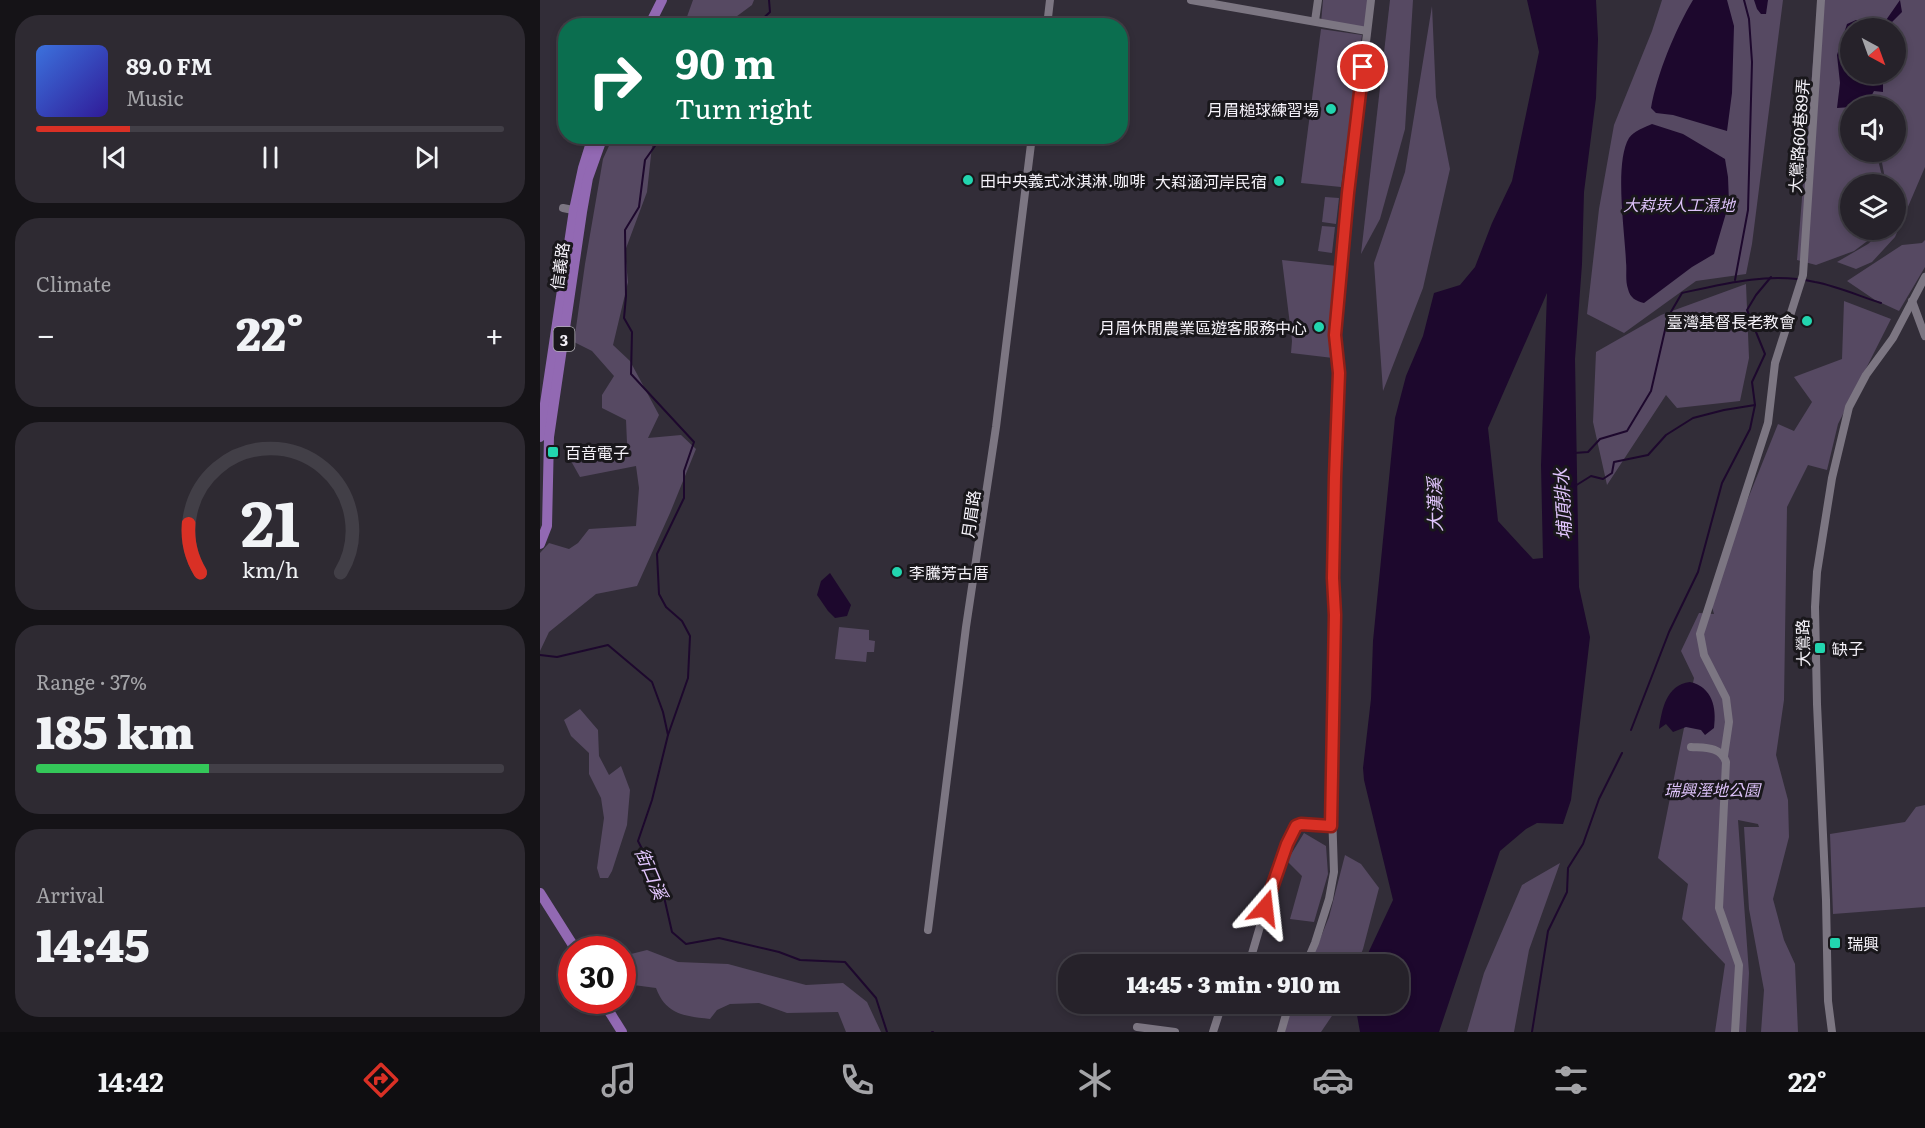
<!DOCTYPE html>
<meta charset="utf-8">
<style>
body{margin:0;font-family:Literata,"Noto Sans TC",serif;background:#2e2a32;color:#f1f3f6;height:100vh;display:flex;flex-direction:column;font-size:22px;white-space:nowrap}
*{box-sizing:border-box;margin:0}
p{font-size:20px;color:#a4a4a8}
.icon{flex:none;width:33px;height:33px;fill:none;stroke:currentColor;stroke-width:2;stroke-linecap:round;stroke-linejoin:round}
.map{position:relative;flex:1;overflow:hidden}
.side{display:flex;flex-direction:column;gap:15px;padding:15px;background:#151317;width:540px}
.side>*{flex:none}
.banner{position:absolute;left:18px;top:18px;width:570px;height:126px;border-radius:24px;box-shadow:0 3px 9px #0003,0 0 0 2px #423f47;background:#0b6e4f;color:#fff;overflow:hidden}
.needle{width:39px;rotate:139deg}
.controls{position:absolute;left:1300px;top:18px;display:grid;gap:12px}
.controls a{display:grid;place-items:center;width:66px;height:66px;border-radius:50%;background:#26222a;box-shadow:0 3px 9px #0003,0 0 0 2px #423f47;font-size:30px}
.speed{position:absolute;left:18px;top:936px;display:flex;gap:12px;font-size:30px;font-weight:700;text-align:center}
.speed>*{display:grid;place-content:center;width:78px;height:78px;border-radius:50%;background:#26222a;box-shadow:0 3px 9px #0003,0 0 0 2px #423f47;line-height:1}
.speed .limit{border:9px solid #d22;background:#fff;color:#111}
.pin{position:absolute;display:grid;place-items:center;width:51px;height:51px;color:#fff;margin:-26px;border:3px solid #fff;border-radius:50%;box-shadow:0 2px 6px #0007}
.me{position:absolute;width:66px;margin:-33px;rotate:17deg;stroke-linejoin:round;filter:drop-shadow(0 0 4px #0008)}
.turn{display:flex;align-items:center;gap:21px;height:126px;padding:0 18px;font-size:27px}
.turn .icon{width:78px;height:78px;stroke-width:2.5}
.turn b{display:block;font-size:42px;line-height:51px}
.big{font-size:45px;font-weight:800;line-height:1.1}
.side .widget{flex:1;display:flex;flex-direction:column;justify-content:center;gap:9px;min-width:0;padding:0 21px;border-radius:24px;background:#2e2a32}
.side .dial{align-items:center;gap:0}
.dial svg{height:156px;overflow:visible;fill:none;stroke:#423f47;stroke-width:7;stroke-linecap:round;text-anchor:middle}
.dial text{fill:#f1f3f6;stroke:none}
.song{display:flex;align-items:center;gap:18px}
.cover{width:72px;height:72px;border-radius:9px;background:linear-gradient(135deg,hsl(220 70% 55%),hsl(250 70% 35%))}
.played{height:6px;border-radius:3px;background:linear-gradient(90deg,#d93025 20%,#423f47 20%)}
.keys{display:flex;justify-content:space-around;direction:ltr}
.heat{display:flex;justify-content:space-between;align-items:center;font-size:33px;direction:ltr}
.charge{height:9px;border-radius:4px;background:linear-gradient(90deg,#34c759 37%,#423f47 0)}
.trip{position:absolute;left:518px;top:954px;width:351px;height:60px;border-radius:24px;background:#26222a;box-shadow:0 3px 9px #0003,0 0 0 2px #423f47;font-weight:800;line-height:60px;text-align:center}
.menu{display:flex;height:96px;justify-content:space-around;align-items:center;background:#0f0e11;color:#a4a4a8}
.menu .icon{width:42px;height:42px}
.menu .selected{color:#d93025}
.menu b{font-size:27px;color:#f1f3f6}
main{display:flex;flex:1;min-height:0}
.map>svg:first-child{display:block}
</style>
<main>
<section class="side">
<div class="widget">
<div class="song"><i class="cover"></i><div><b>89.0 FM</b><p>Music</p></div></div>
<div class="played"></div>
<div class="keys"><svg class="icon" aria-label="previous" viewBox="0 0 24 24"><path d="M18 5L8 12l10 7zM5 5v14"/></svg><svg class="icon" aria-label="pause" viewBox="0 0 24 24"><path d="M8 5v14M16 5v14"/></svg><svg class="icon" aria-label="next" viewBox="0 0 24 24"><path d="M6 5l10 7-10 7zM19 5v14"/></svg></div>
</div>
<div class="widget"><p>Climate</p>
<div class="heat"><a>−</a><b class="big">22°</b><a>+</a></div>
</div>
<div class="widget dial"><svg viewBox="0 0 100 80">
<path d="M14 69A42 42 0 1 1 86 69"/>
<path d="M14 69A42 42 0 0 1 8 44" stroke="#d93025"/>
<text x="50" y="56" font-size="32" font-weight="700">21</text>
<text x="50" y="72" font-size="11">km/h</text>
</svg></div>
<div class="widget"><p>Range · 37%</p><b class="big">185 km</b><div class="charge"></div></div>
<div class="widget"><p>Arrival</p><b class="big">14:45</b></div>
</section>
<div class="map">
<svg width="1385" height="1032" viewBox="0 0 1385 1032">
<rect width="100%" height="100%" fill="#322d38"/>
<g fill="#564962" fill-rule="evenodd">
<polygon points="153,0 214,0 212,5 185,25 144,25"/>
<polygon points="783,0 830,0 827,30 781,23"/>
<polygon points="850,0 873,0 865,129 840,219 821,254"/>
<polygon points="1122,0 1243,0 1212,244 1206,274 1156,281 1084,333 1047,314 1059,209 1074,125 1112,31"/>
<path d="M1278 0H1385V167L1355 237 1332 262 1316 269 1297 262 1328 244 1344 230H1356V184H1346L1340 152H1356V106H1311V152H1336L1344 184H1311V230H1342L1314 251 1276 265 1257 260ZM1311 28H1356V74H1311Z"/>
<polygon points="892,6 896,97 910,169 883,288 843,391 834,263 865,172"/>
<polygon points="781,29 822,35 801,187 761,183"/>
<polygon points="73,137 113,137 107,192 85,251 88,282 73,345 90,361 119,415 108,438 141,435 156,449 130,513 97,586 56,594 9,632 0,651 0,553 9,543 29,549 38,543 49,529 96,526 99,488 96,466 40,477 31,461 87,443 86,420 62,408 62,395 74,376 52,351 34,342 45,264 63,159"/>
<polygon points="785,197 799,198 796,224 782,222"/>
<polygon points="782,226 795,227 792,253 778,251"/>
<polygon points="1385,240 1385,267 1359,311 1335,300 1307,281 1362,245 1382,243"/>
<polygon points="742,260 797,266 793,358 751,353 752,341"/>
<polygon points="1206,284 1209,358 1200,401 1137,408 1126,395 1067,485 1053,422 1056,352 1121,315"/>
<polygon points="1304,301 1351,319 1298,424 1287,470 1268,465 1247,507 1244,700 1236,755 1248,800 1249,837 1233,899 1244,940 1255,964 1258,1032 1221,1032 1224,990 1209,909 1204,827 1219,827 1218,824 1198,820 1209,973 1206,1032 1175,1032 1185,964 1142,919 1148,884 1118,858 1154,678 1141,651 1159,613 1174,614 1172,607 1201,516 1238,424 1254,431 1272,402 1254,377 1302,359"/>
<polygon points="299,627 329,630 329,640 335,641 334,652 327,652 326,662 295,659"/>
<polygon points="40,709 58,730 59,756 69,775 81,766 90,790 87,825 72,871 68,878 60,878 57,868 64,818 61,798 49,774 49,753 31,736 24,720"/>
<polygon points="1385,805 1385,907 1293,914 1290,834 1365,822 1376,807"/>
<polygon points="764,833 786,846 788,874 774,922 750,919 762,876 747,861"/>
<polygon points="805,855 821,864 839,888 823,949 817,964 770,964 789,917"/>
<polygon points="1020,863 989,950 974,1032 927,1032 944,973 982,885"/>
<path d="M107 950 138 962 188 964 266 985 303 983 327 1002 341 1032H306L298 1012 247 1013 219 1003 190 1004 177 1010 170 1019C145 1016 126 1015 116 988L86 984 83 979V956Z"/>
<polygon points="753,1004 800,1004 781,1032 745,1032 748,1015"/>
</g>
<g fill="#1d082d" fill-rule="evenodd">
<path d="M987 0H1056L1058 39 1056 98 1044 192 1042 264 1035 359 1039 587 1050 637 1031 800 1023 824 997 823 986 829 960 851 899 1032H820L815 1004H858V964H823L853 900 824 780 823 768 831 699 833 641 855 418 866 376 883 336 894 293 920 285 935 267 952 223 972 181 999 52ZM1007 293 1001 465 1003 558 993 559 958 521 948 428Z"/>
<path d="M1153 0H1187L1194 26 1192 93 1187 131 1133 115 1116 113 1111 108C1117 74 1135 30 1153 0Z"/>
<polygon points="1214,0 1228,0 1226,14 1221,14 1217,9"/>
<polygon points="1360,0 1362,12 1351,23 1350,28 1311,28 1311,74 1337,74 1335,77 1343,79 1343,92 1334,91 1326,106 1297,108 1300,83 1297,55 1307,24 1316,20 1344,23"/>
<path d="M1112 124 1143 134 1185 159 1188 177 1189 203 1174 254 1152 267 1104 303C1096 301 1090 298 1088 289 1085 281 1087 270 1086 262 1085 233 1074 163 1089 138 1094 131 1105 127 1112 124Z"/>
<polygon points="290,573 311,605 307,616 295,618 288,611 277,595 281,581"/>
<path d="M1150 682C1172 687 1177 707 1174 728L1165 735 1161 730 1146 727 1133 732 1126 724 1119 729C1122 709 1126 685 1150 682Z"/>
</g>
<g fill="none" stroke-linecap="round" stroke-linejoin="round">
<g stroke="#1d082d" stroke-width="2">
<polyline points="215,26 230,12 229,0"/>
<polyline points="122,136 105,160 99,207 85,230 86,296 84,318 92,332 91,374 154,442 144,471 144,498 117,554 119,594 126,607 142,621 150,636 148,678 128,735"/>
<polyline points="1195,280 1208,210 1212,62 1209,19 1204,0"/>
<path d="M1034 453 1048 452 1060 439 1087 431 1111 391 1128 317 1142 293C1186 283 1230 272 1275 282 1297 286 1319 296 1341 303"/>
<polyline points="1035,486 1051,476 1063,479 1072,473 1074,462 1108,455 1126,435 1153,418 1184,410 1215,405"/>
<polyline points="0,655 17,657 68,645 112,682 123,712 128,735 112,800 98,841 122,888 132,932 146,944 179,938 239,952 260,960 305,962 336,998 347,1032"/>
<polyline points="1091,730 1129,632 1158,572 1182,483 1210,429 1215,405 1212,382 1225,354 1207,310 1216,295 1231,277"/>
<polyline points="392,1032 393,1032"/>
<polyline points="992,1032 1008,931 1027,892 1028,868 1043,844 1059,799 1082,753"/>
</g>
<g stroke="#7c7682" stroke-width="8">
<polyline points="651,0 827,31"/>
<polyline points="775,21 778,0"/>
<polyline points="507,26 510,0"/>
<polyline points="23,208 38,211"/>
<polyline points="1372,301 1385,336"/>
<path d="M1151 747C1164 748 1181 746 1186 762L1179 908 1199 965 1195 1032"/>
<polyline points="1184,756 1189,722 1186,698 1164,655 1160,634 1228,423 1235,363 1263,275 1281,0"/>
<polyline points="388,930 426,627 456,427 492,136"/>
<path d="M709 964 731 889 753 831C760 820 779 826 791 826"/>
<polyline points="766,964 775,943 789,899 794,872 791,781 795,615 793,578 795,477 799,373 795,335 808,193 831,0"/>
<polyline points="597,1027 635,1032"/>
<polyline points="673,1032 682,1004"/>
<polyline points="741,1032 749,1004"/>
<polyline points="1292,1032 1288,1001 1286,900 1277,704 1275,607 1277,572 1292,478 1309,407 1326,375 1353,338 1385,277"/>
</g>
<g stroke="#9269b3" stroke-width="10">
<polyline points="109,26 122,0"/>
<polyline points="0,437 34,210 43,168 53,136"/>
<polyline points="0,544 7,526 9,437 42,212 48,178 63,136"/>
<polyline points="0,893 36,950"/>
<polyline points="62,1000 82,1032"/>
</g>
</g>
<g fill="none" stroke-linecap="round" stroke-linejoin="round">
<g stroke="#8d1f18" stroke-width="15">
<polyline id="route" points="725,908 747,844 756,826 761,824 791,826 795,615 793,578 795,477 799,373 795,335 808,193 823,67"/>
</g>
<use href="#route" stroke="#d93025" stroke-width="10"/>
</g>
<g fill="#22d5af" stroke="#19171b" stroke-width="2">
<circle cx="791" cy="109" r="6"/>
<circle cx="428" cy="180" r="6"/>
<circle cx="739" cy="181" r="6"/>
<circle cx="1267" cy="321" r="6"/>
<circle cx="779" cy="327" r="6"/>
<rect x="7" y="446" width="12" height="12" rx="3"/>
<circle cx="357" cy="572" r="6"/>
<rect x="1274" y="642" width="12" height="12" rx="3"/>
<rect x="1289" y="937" width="12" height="12" rx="3"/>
</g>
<g text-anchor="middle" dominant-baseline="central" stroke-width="6" stroke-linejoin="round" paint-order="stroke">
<rect fill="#19171b" stroke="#b3b0b6" stroke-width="1.5" x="13.5" y="327" width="21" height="24" rx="4.5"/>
<g font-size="15" font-weight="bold" fill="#f5f2f9">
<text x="24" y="339">3</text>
</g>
<g font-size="16" fill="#f5f2f9" stroke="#19171b" text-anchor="start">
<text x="779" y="109" text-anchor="end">月眉槌球練習場</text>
<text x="440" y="180">田中央義式冰淇淋.咖啡</text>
<text x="727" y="181" text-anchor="end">大嵙涵河岸民宿</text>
<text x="1255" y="321" text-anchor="end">臺灣基督長老教會</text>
<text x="767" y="327" text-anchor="end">月眉休閒農業區遊客服務中心</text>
<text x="25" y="452">百音電子</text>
<text x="369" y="572">李騰芳古厝</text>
<text x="1292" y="648">缺子</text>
<text x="1307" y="943">瑞興</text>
</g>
<g font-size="16" fill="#f5f2f9" stroke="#19171b">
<text transform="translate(1258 136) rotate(-86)">大鶯路60巷89弄</text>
<text transform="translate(19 266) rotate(-82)">信義路</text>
<text transform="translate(430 514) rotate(-82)">月眉路</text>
<text transform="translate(1262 643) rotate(-91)">大鶯路</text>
</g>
<g font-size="16" font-style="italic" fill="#ddc2f9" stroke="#19171b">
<text x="1139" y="204">大嵙崁人工濕地</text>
<text x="1172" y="789">瑞興溼地公園</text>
</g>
<g font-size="18" font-style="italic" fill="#e2c6fe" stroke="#19171b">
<text transform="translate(1022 504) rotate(-93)">埔頂排水</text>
<text transform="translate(894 505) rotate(-91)">大漢溪</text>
<text transform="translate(112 873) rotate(67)">街口溪</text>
</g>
</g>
</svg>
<div class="controls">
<a><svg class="needle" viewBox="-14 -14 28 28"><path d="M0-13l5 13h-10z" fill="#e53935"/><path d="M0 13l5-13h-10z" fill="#a4a4a8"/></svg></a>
<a><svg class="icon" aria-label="sound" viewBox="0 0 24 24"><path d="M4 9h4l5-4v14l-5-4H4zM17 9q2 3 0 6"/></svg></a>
<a><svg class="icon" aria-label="layers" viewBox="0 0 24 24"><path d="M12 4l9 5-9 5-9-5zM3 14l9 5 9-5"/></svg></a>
</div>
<div class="speed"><div class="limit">30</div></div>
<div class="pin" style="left:823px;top:67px;background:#d93025"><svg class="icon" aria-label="arrive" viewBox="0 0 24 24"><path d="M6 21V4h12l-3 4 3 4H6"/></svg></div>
<svg class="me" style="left:725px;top:908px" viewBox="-20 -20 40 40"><path d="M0-17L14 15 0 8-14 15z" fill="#d93025" stroke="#fff" stroke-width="4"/></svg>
<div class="trip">14:45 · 3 min · 910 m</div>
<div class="banner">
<div class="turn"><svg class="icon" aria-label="right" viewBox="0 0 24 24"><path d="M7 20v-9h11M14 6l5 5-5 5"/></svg><div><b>90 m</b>Turn right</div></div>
</div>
</div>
</main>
<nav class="menu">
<b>14:42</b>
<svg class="icon selected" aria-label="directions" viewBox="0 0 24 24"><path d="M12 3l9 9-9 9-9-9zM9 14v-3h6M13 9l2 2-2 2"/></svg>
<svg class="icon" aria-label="music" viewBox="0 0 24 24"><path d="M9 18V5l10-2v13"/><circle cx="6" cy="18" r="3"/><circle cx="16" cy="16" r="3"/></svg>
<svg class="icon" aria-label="phone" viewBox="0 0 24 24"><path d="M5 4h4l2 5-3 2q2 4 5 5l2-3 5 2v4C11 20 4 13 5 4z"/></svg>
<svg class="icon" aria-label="climate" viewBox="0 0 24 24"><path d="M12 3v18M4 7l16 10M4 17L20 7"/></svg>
<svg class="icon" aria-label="car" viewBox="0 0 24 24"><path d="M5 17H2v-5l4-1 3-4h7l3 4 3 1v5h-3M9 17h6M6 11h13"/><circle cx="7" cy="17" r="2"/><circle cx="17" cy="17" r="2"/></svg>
<svg class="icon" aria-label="filters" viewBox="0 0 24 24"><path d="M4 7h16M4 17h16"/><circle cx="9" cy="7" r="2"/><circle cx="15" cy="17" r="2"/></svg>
<b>22°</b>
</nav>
